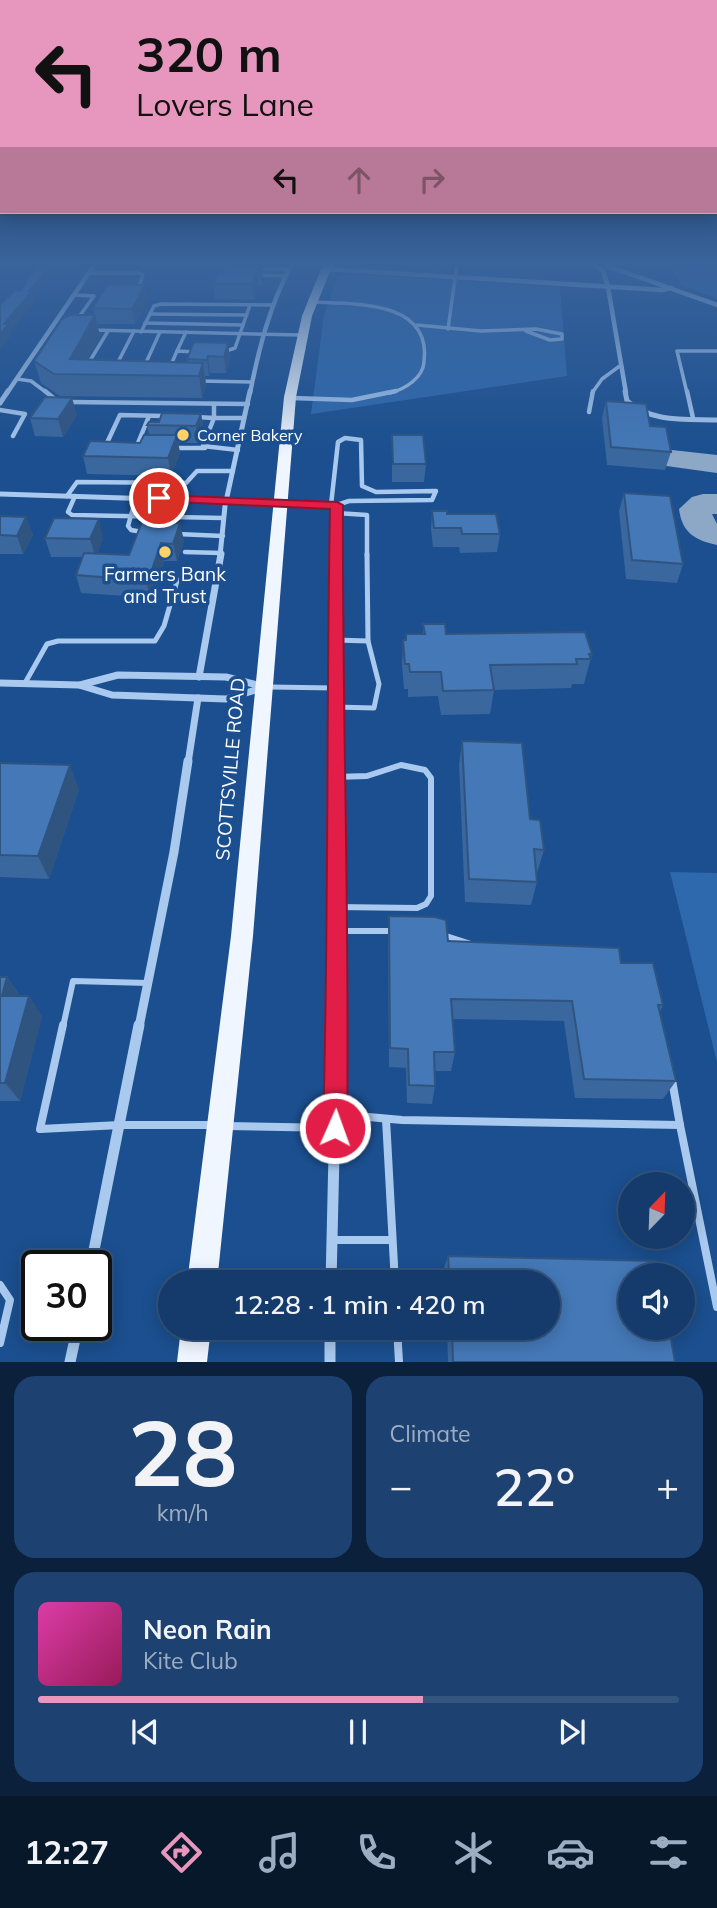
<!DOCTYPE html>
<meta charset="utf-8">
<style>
body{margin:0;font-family:Mulish,sans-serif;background:#1d4271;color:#f1f3f6;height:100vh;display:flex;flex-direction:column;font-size:26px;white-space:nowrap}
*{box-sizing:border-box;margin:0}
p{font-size:23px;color:#9dadc1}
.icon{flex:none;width:38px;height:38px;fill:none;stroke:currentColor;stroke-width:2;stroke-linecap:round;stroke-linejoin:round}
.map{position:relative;height:1362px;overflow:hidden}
.drawer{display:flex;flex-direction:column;gap:14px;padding:14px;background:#0b203b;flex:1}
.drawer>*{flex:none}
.top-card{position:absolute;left:0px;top:0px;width:718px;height:214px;box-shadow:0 4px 18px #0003,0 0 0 2px #33557e;background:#e797bd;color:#111;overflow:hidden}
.needle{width:46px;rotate:23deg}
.buttons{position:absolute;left:618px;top:1172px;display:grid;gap:14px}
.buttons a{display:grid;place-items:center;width:77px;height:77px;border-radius:50%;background:#143b6b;box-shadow:0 4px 18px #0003,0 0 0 2px #33557e;font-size:35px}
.speed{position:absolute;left:21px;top:1250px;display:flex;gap:14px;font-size:35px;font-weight:700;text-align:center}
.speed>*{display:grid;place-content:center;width:91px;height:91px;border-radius:50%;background:#143b6b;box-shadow:0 4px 18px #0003,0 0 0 2px #33557e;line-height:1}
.speed .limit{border:4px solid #111;border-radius:10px;background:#fff;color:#111}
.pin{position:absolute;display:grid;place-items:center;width:60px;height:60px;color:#fff;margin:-30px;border:4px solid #fff;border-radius:50%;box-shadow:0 2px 7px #0007}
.me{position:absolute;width:77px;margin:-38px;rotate:2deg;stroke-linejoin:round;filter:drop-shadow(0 0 5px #0008)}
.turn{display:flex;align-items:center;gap:24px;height:147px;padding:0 21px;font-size:32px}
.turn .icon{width:91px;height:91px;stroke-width:2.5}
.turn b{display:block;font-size:49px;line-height:60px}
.lanes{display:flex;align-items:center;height:66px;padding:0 21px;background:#0003;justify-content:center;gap:35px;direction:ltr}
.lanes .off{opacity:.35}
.big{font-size:52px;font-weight:600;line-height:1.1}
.drawer .widget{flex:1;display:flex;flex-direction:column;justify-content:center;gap:10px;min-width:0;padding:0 24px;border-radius:21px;background:#1d4271}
.drawer .dial{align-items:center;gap:0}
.dial b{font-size:91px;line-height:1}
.song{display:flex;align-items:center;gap:21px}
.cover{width:84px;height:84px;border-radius:10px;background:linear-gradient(135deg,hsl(320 70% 55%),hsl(330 70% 35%))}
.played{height:7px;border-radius:4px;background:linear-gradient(90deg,#e797bd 60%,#33557e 60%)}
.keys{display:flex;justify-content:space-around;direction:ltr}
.heat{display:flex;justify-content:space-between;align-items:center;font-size:38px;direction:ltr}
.drawer .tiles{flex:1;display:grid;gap:14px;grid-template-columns:1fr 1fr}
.widget:last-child{grid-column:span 2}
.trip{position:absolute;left:158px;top:1270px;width:402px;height:70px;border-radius:35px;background:#143b6b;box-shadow:0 4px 18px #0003,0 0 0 2px #33557e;font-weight:600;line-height:70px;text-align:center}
.menu{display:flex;height:112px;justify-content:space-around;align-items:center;background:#08182b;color:#9dadc1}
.menu .icon{width:49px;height:49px}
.menu .on{color:#e797bd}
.menu b{font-size:32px;color:#f1f3f6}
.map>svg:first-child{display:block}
</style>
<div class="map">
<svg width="717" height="1362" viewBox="0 0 717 1362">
<rect width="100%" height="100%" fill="#1b4f8f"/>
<g fill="#2e69ad">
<polygon points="669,264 717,264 717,298 682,286"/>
<polygon points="347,274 560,287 567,376 311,414 324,315 338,276"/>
<polygon points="670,872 717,873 717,1062"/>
</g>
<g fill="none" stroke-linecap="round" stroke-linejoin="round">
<g fill="#8da7c7" fill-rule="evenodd">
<polygon points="663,449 717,455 717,473 652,464 648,458 652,452"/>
<path d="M703 494H717V514H712L717 524V545C695 540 682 533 679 509L692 497Z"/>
</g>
<g stroke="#a9c9ee" stroke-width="3.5">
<polyline points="216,264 232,268"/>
<polyline points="255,269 289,269"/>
<polyline points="89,273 139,273 143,275 140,283"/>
<polyline points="257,275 285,276"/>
<polyline points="75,295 94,296 76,321"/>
<path d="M312 302C355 304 432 300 424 362 423 378 405 389 390 393"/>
<polyline points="150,314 247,315"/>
<polyline points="145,323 243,325"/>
<polyline points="417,325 481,331 536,329 562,334 562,339 550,340 526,331"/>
<polyline points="448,329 457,264"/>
<polyline points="92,330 301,335"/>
<polyline points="141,332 154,306 161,304 273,305"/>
<polyline points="177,351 186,332"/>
<polyline points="223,352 235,348 250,305"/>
<polyline points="88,364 108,331"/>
<polyline points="116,366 134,331"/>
<polyline points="144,367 160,332"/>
<polyline points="170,367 177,351 195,352"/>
<polyline points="17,379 31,381 47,393"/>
<polyline points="199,381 252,382"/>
<polyline points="592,393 602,379 621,365"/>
<polyline points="687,393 677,351 717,351"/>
</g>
<g stroke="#a9c9ee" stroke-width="4.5">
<polyline points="45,391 56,400"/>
<polyline points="687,391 693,418"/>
<polyline points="292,398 352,400 396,391"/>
<polyline points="69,402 248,404"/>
<polyline points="0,410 25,414 13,436"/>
<polyline points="589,412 593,391"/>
<polyline points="196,417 214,418 214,404"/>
<polyline points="106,445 120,415 165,416"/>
<polyline points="136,448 149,416"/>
<polyline points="172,448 205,448"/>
<polyline points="238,450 203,446 214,418 244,418"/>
<polyline points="67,496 77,482 186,483 197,471 233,471"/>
<polyline points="75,496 68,512 72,515 223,518"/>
<polyline points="136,498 128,526 131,530 142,532"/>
<polyline points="331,505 338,442 345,438 361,440 362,486 376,492 436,491 432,500 349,501 337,505"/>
<polyline points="336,513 367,515 367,556"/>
<polyline points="177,534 223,536"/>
<polyline points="185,552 221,553"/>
</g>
<g stroke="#a9c9ee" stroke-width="5">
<polyline points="335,640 368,641"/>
<polyline points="25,683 47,644 58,641 155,641 164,626 177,581 191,575 217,577"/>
<polyline points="269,687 335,688"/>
<polyline points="335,707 374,708 379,684 368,641 367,554"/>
</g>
<g stroke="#a9c9ee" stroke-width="6">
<polyline points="335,777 367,776 401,765 425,770 431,778 431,896 426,904 417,908 335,907"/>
<polyline points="335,931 392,931"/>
<polyline points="443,935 471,944"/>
<polyline points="63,1027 73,981 148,983"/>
</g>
<g stroke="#a9c9ee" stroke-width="8">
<polyline points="63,1025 40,1129 120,1125 213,1125"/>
<polyline points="672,1080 680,1125"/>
<polyline points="335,1114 402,1120 680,1125 717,1307"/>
<polyline points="386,1119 395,1283"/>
<polyline points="226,1126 335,1128"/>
<polyline points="332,1240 392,1240"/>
<polyline points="0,1285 10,1300 0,1343"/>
<polyline points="397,1328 399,1362"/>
</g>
<g stroke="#a9c9ee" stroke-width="4.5">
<polyline points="594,264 603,271 608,287 626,393"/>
<polyline points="602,264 717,305"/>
<polyline points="326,269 662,290 672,288"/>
<polyline points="7,393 95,264"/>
<path d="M250 393C259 348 270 304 292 264"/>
</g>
<g stroke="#a9c9ee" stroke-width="5">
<path d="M625 391 627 401C652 423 686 419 717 420"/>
<polyline points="0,403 8,391"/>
<polyline points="0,494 337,505 336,556"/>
<polyline points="220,556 225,506 250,391"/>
</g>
<g stroke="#a9c9ee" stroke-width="7">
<polyline points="199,677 221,554"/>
<polyline points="0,683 79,685 112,695 226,699 262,688"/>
<polyline points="80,685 118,675 226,677 265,687"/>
<polyline points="188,763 198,698"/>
<polyline points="335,763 336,554"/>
</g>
<g stroke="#a9c9ee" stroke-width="9">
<polyline points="335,761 337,1027"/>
<polyline points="139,1027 174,852 188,761"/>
</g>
<g stroke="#a9c9ee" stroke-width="11">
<polyline points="91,1265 139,1025"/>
<polyline points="331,1283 337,1025"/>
<polyline points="330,1328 330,1362"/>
<polyline points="70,1362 78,1325"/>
</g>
<g fill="#f0f6ff" fill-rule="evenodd">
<polygon points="323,264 333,264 312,316 296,397 253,936 217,1283 187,1283 231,936 284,397 302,316"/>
<polygon points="181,1328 211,1328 207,1362 177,1362"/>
</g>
</g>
<g fill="#3a679d">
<polygon points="413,264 440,264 439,271 413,269"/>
<polygon points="262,265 263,280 262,286 258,286 254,300 215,299 213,284 223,273"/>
<polygon points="148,300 135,324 97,324 100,336 87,360 188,363 187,359 228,343 230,359 226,373 210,373 209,376 205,376 206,385 202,398 60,396 41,383 34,361 95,315 93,308"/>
<polygon points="606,401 650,426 671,452 665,470 607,465 602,418"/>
<polygon points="201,414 204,431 199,443 178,443 180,453 171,476 87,474 83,456 140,443 149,435 147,425 159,422"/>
<polygon points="77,415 63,437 35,436 30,418"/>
<polygon points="392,435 426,464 424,482 392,482"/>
<polygon points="624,493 683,564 677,583 626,579 619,511"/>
<polygon points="432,511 447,514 500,534 497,552 460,553 459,547 433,547 431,529"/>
<polygon points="0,516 26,517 33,535 23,554 0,554"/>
<polygon points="142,522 184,541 177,561 164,561 151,602 127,601 126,596 81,593 76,575 83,557 51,557 45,538 103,538 97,554 129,555"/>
<polygon points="423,624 446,634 592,654 584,684 572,684 571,688 494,690 490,714 441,715 438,696 408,697 408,689 404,689 402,665 403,640 406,640 406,634 423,634"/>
<polygon points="462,741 530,819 544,850 537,873 536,873 537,882 531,905 465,902 459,765"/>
<polygon points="0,763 79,789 49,879 0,877"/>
<polygon points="389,916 448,941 621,963 663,1005 660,1011 676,1081 663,1099 575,1098 564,1021 453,1019 455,1052 451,1071 435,1071 435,1086 432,1104 407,1103 406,1068 389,1067 388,938"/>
<polygon points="0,977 7,977 20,996 42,1016 20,1101 0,1101"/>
<polygon points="448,1256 656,1261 659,1276 630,1276 630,1328 669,1328 675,1362 448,1362 447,1328 548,1328 548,1283 445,1283 444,1268"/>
</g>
<g fill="#305480">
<polygon points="53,264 61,264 55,276 34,299 35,301 10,332 11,335 0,350 0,335 4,324 29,291"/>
<polygon points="262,265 263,280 262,286 261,270"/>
<polygon points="257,270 258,286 254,300 252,284"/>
<polygon points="145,285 148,300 135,324 132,309"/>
<polygon points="95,315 100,336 79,374 70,359"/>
<polygon points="228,343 230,359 226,373 224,357"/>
<polygon points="208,356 210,373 209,376 207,360"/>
<polygon points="203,363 206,385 202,398 199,376"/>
<polygon points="72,398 77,415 63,437 58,419"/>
<polygon points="201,414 204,431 199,443 196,426"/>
<polygon points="177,435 180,453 171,476 168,458"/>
<polygon points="26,517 33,535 23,554 17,536"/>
<polygon points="99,519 103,538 96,558 90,539"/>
<polygon points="180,523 184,541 177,561 173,544"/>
<polygon points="161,543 164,561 151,602 147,584"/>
<polygon points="70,765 79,789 49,879 38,856"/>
<polygon points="7,977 21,998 2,996"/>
<polygon points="29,996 42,1016 20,1101 5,1083"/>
</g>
<g fill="#4478b7" stroke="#305480" stroke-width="2">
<polygon points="36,264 53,264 29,291 32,291 4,324 8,324 0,335 0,305 15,290 21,291"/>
<polygon points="226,264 262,265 261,270 257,270 252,284 213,284 218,273 223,273"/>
<polygon points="108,284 145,285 132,309 93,308"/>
<polygon points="70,315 95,315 70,359 203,363 199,376 54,374 34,361 62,319"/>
<polygon points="194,342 228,343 224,357 208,356 207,360 187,359"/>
<polygon points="45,397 72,398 58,419 30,418"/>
<polygon points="606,401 646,404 650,426 666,427 671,452 611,447"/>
<polygon points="162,413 201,414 196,426 147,425 149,422 159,422"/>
<polygon points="144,435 177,435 168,458 83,456 90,441 140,443"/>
<polygon points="392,435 423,435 426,464 393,464"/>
<polygon points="624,493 670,496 683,564 632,560"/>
<polygon points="432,511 447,511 447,514 496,514 500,534 462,534 461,528 434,528"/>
<polygon points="0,516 26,517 17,536 0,535"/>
<polygon points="54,518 99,519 90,539 45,538"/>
<polygon points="142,522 180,523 173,544 161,543 147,584 123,583 125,579 76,575 84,553 129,555"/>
<polygon points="423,624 445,624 446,634 585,632 592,654 589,654 591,659 576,659 577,664 490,665 494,690 443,691 441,672 410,672 409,664 405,664 403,640 406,640 406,634 425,634"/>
<polygon points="462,741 522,743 530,819 540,820 544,850 534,849 537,882 469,879"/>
<polygon points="0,763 70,765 38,856 0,855"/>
<polygon points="389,916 435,917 446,920 448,941 619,948 621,963 653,963 663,1005 658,1005 676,1081 584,1079 572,1001 451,999 455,1052 434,1052 435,1086 409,1085 408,1049 390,1048"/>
<polygon points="0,977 7,977 2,996 29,996 5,1083 0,1083"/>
<polygon points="448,1256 656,1261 659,1276 630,1276 630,1328 669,1328 675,1362 453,1362 452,1328 548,1328 548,1283 450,1283"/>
</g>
<linearGradient id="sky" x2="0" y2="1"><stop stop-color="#0f2b4f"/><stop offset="0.58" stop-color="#39639b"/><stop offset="1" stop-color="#39639b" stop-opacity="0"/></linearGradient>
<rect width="717" height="455" fill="url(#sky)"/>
<path fill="#e11d48" stroke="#92132f" stroke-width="2" d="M159 495 337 502 343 505C342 713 350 921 347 1128L343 1137 335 1140 326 1137 323 1128C329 922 326 715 330 509L154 501V496Z"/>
<g fill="#ffd166" stroke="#1b4f8f" stroke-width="2.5">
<circle cx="183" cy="435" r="7"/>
<circle cx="165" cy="552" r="7"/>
</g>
<g text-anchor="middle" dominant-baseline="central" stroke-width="7" stroke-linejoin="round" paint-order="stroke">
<g font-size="16" fill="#fff" stroke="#1b4f8f" text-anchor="start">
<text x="197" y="435">Corner Bakery</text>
</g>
<g font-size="19" fill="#fff" stroke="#1b4f8f">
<text x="165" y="574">Farmers Bank<tspan x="165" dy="22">and Trust</tspan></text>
</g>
<g font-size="19" fill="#fff" stroke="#1b4f8f">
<text transform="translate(230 769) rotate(-85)">SCOTTSVILLE ROAD</text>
</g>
</g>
</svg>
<div class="buttons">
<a><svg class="needle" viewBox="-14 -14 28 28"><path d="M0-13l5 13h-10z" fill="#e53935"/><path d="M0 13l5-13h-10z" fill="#9dadc1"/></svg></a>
<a><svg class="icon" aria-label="sound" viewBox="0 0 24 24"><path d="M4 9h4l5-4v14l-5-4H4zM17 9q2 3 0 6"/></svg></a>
</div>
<div class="speed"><div class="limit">30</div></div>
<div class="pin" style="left:159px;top:498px;background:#d93025"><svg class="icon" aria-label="arrive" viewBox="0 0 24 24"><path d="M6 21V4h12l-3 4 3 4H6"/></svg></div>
<svg class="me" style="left:335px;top:1128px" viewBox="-20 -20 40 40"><circle r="17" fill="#e11d48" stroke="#fff" stroke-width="3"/><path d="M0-11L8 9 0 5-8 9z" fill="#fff"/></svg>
<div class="trip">12:28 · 1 min · 420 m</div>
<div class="top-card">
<div class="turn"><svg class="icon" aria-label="left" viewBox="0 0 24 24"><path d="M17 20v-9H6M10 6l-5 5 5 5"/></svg><div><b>320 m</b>Lovers Lane</div></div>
<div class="lanes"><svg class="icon" aria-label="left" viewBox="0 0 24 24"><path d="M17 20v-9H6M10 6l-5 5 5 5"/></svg><svg class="icon off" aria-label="ahead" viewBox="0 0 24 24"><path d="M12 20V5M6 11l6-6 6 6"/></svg><svg class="icon off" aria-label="right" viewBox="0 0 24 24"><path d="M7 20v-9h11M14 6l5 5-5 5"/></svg></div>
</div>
</div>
<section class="drawer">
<div class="tiles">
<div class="widget dial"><b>28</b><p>km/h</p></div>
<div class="widget"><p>Climate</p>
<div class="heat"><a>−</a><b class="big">22°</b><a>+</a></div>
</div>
<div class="widget">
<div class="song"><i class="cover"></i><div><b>Neon Rain</b><p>Kite Club</p></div></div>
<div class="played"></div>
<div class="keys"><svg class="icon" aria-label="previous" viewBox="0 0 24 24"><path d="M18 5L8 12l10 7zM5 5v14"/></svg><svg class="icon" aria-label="pause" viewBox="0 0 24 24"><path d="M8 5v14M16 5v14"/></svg><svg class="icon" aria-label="next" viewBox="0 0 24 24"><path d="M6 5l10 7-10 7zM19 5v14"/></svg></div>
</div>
</div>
</section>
<nav class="menu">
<b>12:27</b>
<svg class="icon on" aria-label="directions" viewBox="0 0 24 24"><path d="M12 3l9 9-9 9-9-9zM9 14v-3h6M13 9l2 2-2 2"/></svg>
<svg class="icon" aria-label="music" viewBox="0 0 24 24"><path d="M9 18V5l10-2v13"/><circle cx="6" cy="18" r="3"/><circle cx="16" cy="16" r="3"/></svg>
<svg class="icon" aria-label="phone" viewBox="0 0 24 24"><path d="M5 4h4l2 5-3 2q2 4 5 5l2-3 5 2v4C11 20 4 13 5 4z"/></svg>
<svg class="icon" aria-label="climate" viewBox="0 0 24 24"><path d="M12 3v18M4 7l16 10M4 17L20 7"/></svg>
<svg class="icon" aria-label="car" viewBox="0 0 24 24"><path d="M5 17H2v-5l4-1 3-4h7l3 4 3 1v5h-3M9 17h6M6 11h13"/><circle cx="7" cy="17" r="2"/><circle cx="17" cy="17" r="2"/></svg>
<svg class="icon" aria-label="filters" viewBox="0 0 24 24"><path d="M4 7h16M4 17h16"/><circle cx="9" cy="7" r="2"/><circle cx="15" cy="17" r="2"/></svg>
</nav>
